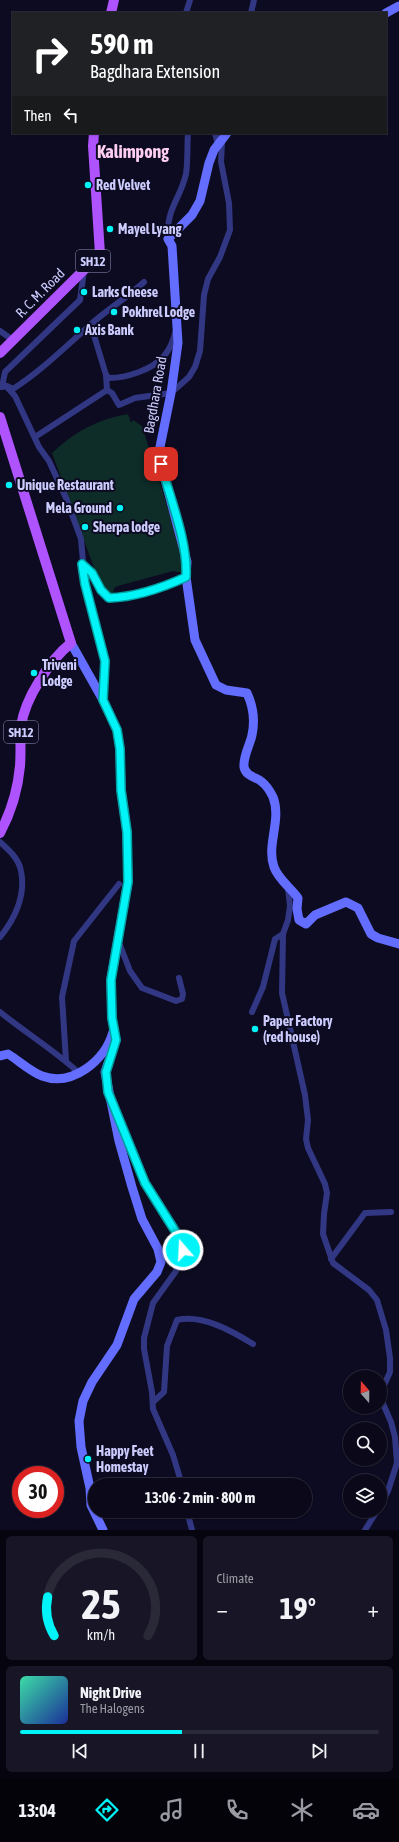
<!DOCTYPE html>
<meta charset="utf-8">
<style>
body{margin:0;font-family:"Asap Condensed",sans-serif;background:#181626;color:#f1f3f6;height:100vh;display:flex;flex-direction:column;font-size:15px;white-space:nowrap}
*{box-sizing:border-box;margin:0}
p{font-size:13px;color:#999aa2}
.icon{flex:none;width:22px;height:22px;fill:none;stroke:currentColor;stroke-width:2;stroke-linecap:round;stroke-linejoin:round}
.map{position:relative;height:1530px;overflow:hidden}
.details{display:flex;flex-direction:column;gap:6px;padding:6px;background:#06040e;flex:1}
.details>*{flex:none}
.banner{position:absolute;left:12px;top:12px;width:375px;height:122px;border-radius:0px;box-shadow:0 1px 3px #0004,0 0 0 1px #2a2938;background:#202124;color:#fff;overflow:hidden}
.needle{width:26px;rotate:340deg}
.tools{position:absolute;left:343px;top:1370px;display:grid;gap:8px}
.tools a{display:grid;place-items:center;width:44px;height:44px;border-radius:50%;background:#0a0819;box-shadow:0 1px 3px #0004,0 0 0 1px #2a2938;font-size:20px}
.speed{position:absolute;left:12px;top:1466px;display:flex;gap:8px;font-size:20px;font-weight:700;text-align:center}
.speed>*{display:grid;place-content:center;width:52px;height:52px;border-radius:50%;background:#0a0819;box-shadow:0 1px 3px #0004,0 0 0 1px #2a2938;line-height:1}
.speed .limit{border:6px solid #d22;background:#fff;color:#111}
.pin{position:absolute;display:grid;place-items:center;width:34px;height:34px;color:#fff;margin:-17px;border-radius:8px;box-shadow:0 2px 6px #0006}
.me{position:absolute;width:44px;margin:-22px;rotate:341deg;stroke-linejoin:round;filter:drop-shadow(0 0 3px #0008)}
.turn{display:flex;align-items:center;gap:14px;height:84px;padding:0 12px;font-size:18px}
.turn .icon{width:52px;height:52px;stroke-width:2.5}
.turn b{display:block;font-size:28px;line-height:34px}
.then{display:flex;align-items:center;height:38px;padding:0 12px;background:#0003;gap:8px;font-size:15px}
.big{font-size:30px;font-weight:700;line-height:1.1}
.details .widget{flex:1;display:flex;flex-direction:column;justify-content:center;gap:6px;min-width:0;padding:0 14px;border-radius:6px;background:#181626}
.details .dial{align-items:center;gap:0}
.dial svg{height:104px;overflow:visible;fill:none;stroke:#2a2938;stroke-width:7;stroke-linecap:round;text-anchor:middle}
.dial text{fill:#f1f3f6;stroke:none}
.song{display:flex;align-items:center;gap:12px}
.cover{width:48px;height:48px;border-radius:6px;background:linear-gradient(135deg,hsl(160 70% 55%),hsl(230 70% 35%))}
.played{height:4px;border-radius:2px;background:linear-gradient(90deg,#00f4f7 45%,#2a2938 45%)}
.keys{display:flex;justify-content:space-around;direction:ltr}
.heat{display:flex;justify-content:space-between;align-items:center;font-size:22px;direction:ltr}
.details .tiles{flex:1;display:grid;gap:6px;grid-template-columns:1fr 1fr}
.widget:last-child{grid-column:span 2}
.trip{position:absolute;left:88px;top:1478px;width:224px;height:40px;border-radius:20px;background:#0a0819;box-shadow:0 1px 3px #0004,0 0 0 1px #2a2938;font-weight:700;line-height:40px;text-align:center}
.dock{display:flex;height:64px;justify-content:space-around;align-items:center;background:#04030a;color:#999aa2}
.dock .icon{width:28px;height:28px}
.dock .active{color:#00f4f7}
.dock b{font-size:18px;color:#f1f3f6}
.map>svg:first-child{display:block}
</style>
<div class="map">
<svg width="399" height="1530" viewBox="0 0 399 1530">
<rect width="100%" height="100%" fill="#0d0b21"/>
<path fill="#0e2c28" d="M128 414 131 423 133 420 142 426 185 563 183 573 173 571 118 586 115 587 112 594 100 584 52 453C74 432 98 419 128 414Z"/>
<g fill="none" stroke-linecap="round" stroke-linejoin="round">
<g stroke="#323784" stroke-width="6">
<polyline points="186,13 190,0"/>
<polyline points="251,13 254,0"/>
<polyline points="215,133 218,145"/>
<path d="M168 239C166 208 180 200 186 174 188 161 187 146 188 133"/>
<path d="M89 325 93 332 106 375 109 378C126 378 152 370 164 356 170 349 173 342 175 333"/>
<polyline points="0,331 13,340"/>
<path d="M7 386 13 389C41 371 64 348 89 326 106 310 127 298 144 282"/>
<polyline points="0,387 6,386 15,396 39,447 49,461 66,498 81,539 85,584 105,661 103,698"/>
<polyline points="2,387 5,372 80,300 84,271"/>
<polyline points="107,390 112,393 119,405 135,398 171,393 189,377 195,367 200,351 204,295 208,279 220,257 230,230 229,203 221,162 222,142"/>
<polyline points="35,437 107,390 106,375"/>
<path d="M82 564 92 573 101 590 109 598C136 597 162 588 186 577"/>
<path d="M0 842C9 850 19 859 21 871 26 895 15 919 0 937"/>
<polyline points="288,888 290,906 288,920 283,934 282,993 305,1095 308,1120 306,1139 308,1148 325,1184 327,1193 324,1214 323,1234 333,1263 369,1290 377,1300 386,1330 390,1358 390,1372 381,1392 381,1399 391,1422 395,1437 397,1463 388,1491 380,1506"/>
<polyline points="118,940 130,971 142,988 176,1001 182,999 183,994 179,978"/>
<path d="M0 1012C26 1033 54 1050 78 1072"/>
<polyline points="252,1012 263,987 275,939 283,934"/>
<polyline points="66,1061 62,997 74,941 119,884"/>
<polyline points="116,1109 145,1183 182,1242 181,1260 176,1271 153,1303 144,1338 144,1349 152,1392 153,1409 173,1455 182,1485"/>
<polyline points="331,1259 365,1213 391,1212"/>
<path d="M153 1402 164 1392 167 1346 177 1320C202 1314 232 1331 253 1344"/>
<polyline points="187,1511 192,1530"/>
<polyline points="365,1530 377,1511"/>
</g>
<g stroke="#636dff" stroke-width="9">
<polyline points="386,13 399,6"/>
<path d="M227 133 214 150 209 163 200 201 192 215 168 239 172 246 178 343 171 393 160 447 161 464 187 562 186 577 195 640 216 685 226 690 247 693C253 706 255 721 252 735 250 745 243 756 244 767 246 777 257 777 262 782 266 785 271 793 273 797 282 820 266 845 274 867 278 879 291 888 298 898L297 909 299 920 306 924 315 915 346 902 358 908 371 934 378 938 399 944"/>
<polyline points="71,643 103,700 117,730 120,749 121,790 127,832 128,882 111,979 112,1018 116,1040 105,1072 119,1141 132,1187 142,1219 158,1249 161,1262 157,1272 134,1299 117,1345 92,1382 83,1401 79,1421 81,1447 90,1488 91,1505 103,1530"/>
<path d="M0 1056 8 1054C18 1060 31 1072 42 1076 72 1087 105 1061 113 1032"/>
</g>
<g stroke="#af53ff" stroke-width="10">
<polyline points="111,13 114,0"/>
<polyline points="0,353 100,254 93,146 94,133"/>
<path d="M0 417 71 643C50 660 25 698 21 726 20 739 21 753 20 766 18 789 11 812 0 833"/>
</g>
</g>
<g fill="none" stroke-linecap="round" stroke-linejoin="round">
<g stroke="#009fa1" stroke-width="10">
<path id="route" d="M161 464C170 499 188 541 186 577 162 588 136 597 109 598L101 590 92 573 82 564 85 584 105 661 103 700 117 730 120 749 121 790 127 832 128 882 111 980 112 1018 116 1040 106 1072 108 1092 145 1183 182 1242 183 1250"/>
</g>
<use href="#route" stroke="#00f4f7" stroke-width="7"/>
</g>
<g fill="#00f4f7" stroke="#0d0b21" stroke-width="1.5">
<circle cx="88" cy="185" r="4"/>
<circle cx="110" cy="229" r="4"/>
<circle cx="84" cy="292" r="4"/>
<circle cx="114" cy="312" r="4"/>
<circle cx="77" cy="330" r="4"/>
<circle cx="9" cy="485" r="4"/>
<circle cx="120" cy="508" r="4"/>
<circle cx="85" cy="527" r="4"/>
<circle cx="34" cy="673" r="4"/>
<circle cx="255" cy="1029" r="4"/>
<circle cx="88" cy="1459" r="4"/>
</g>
<g text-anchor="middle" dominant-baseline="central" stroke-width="4" stroke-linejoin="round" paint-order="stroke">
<g fill="#0d0b21" stroke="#9392bc" stroke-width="1">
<rect x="76" y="250" width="34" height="22" rx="3"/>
<rect x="4" y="721" width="34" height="22" rx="3"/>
</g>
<g font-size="13" font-weight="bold" fill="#cdccff">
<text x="93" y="261">SH12</text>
<text x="21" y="732">SH12</text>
</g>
<g font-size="14" font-weight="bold" fill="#cdccff" stroke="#0d0b21" text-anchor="start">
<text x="96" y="185">Red Velvet</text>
<text x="118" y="229">Mayel Lyang</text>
<text x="92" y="292">Larks Cheese</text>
<text x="122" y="312">Pokhrel Lodge</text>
<text x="85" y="330">Axis Bank</text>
<text x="17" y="485">Unique Restaurant</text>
<text x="112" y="508" text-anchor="end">Mela Ground</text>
<text x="93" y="527">Sherpa lodge</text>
<text x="42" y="665">Triveni<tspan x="42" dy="16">Lodge</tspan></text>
<text x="263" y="1021">Paper Factory<tspan x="263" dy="16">(red house)</tspan></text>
<text x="96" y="1451">Happy Feet<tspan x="96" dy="16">Homestay</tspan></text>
</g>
<g font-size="14" fill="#cdccff" stroke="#0d0b21">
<text transform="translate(40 293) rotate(-45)">R. C. M. Road</text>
<text transform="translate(155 395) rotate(-80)">Bagdhara Road</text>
</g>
<g font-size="18" font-weight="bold" fill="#ffcef1" stroke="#0d0b21">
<text x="133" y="151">Kalimpong</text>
</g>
</g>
</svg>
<div class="tools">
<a><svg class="needle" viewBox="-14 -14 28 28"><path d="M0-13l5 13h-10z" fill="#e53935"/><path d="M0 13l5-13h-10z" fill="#999aa2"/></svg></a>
<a><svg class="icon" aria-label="search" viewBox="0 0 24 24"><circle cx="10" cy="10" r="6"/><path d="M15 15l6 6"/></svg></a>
<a><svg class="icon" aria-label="layers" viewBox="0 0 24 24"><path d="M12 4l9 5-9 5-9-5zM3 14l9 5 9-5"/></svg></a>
</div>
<div class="speed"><div class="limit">30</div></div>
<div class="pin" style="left:161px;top:464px;background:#d93025"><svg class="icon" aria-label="arrive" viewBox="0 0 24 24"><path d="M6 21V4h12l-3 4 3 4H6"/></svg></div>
<svg class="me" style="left:183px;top:1250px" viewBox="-20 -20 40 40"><circle r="17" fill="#00f4f7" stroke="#fff" stroke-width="3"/><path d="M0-11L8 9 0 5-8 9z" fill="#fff"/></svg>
<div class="trip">13:06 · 2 min · 800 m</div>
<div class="banner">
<div class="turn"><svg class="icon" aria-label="right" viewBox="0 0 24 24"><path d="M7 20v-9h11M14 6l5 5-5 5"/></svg><div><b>590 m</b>Bagdhara Extension</div></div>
<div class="then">Then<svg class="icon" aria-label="left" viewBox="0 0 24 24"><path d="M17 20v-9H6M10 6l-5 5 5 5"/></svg></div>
</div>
</div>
<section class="details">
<div class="tiles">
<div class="widget dial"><svg viewBox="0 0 100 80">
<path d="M14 69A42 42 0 1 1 86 69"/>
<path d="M14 69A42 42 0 0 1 9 39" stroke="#00f4f7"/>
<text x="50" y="56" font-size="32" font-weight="700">25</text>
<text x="50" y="72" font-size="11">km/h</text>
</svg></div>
<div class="widget"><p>Climate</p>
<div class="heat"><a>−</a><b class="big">19°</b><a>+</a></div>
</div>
<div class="widget">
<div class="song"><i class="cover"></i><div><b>Night Drive</b><p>The Halogens</p></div></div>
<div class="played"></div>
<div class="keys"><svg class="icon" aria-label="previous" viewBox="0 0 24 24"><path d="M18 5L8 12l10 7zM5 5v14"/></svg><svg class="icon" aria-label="pause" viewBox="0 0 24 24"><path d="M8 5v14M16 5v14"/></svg><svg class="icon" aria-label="next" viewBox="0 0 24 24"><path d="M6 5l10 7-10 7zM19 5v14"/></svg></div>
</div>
</div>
</section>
<nav class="dock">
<b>13:04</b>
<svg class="icon active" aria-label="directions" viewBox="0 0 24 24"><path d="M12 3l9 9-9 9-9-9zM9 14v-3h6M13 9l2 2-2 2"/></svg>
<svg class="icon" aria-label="music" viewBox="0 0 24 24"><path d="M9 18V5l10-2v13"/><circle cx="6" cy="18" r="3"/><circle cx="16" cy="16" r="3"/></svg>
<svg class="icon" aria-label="phone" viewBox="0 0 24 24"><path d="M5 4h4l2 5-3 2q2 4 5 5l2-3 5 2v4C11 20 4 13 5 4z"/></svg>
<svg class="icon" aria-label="climate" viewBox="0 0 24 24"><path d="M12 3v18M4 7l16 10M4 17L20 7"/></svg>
<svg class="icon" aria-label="car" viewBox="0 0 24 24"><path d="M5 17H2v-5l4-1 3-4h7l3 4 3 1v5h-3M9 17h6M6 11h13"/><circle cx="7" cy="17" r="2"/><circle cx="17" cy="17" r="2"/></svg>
</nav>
